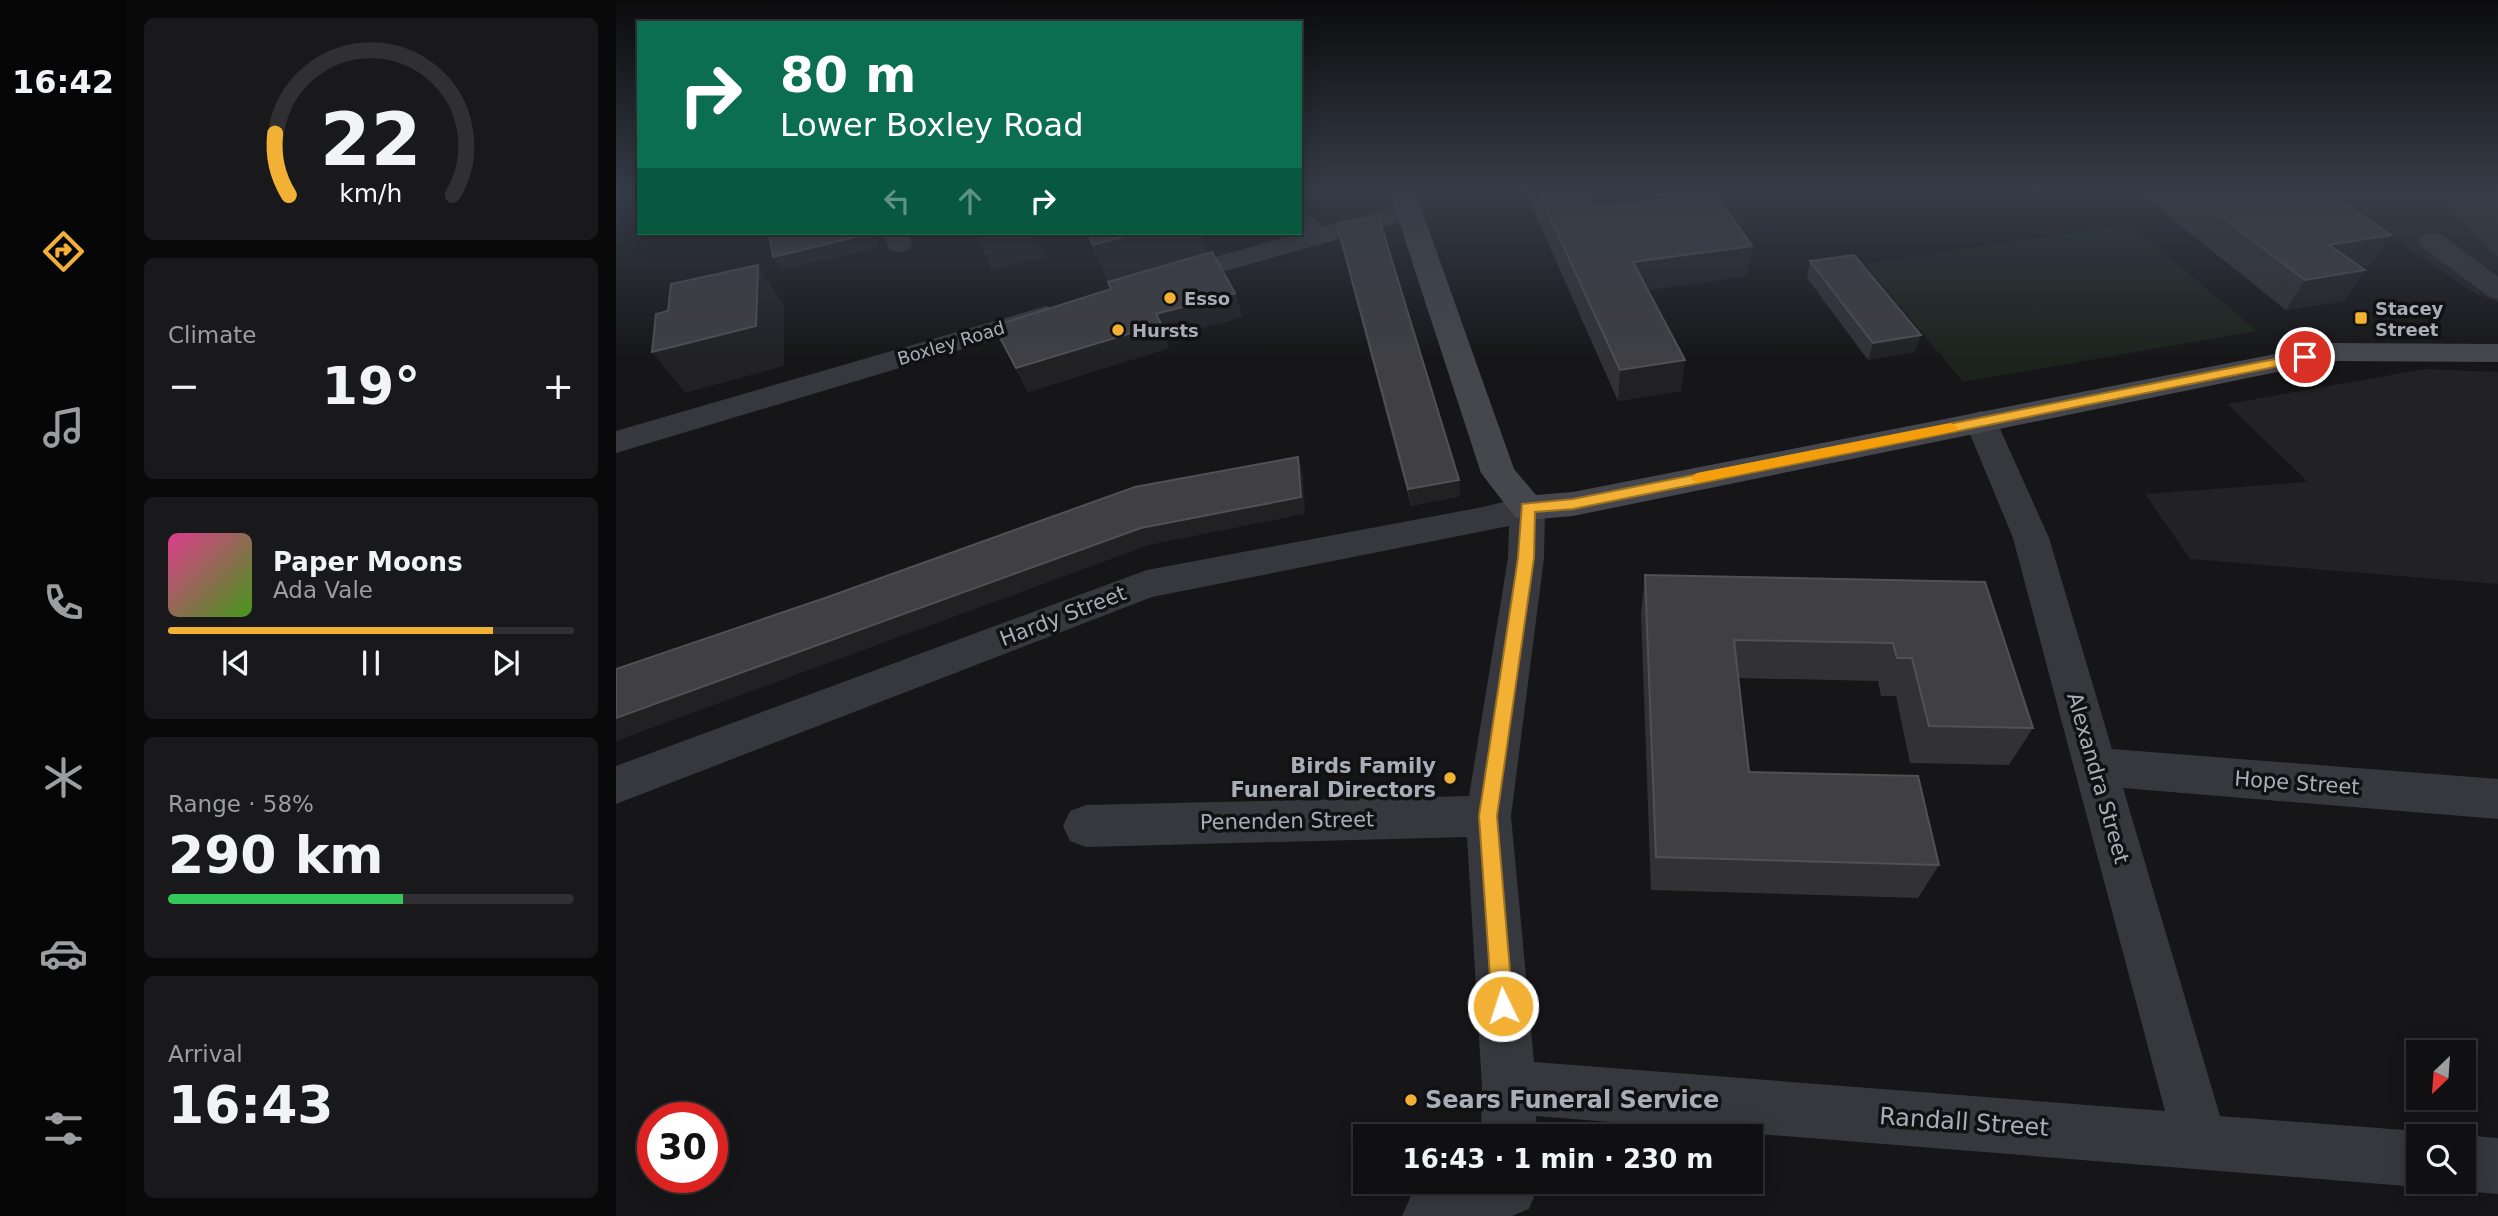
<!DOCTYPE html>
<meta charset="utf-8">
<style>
body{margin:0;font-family:"DejaVu Sans",sans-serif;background:#19191b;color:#f1f3f6;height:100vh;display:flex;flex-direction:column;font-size:26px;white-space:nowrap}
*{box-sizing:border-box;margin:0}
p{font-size:23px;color:#9c9d9f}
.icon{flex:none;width:38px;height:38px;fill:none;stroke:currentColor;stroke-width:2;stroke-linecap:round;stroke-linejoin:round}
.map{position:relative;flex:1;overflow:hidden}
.sheet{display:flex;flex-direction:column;gap:18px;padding:18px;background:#09090a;width:490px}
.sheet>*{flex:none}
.guide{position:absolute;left:21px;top:21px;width:665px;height:214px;border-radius:0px;box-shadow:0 4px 18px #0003,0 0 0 2px #303032;background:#0b6e4f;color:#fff;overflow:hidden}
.needle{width:46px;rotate:205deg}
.buttons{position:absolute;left:1790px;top:1040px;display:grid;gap:14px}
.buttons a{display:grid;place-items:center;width:70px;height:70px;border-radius:0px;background:#101012;box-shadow:0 4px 18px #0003,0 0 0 2px #303032;font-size:35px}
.speed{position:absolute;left:21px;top:1102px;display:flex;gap:14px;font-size:35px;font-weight:700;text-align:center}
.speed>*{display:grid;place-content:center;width:91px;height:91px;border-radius:50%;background:#101012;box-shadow:0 4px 18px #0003,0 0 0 2px #303032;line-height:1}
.speed .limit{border:10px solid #d22;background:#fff;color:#111}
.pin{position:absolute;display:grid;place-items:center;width:60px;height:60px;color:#fff;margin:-30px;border:4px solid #fff;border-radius:50%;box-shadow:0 2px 7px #0007}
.me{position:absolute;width:77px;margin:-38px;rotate:356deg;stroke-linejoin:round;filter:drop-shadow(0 0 5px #0008)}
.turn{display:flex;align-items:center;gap:24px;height:147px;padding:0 28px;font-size:32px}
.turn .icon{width:91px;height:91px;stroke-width:2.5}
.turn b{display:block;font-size:49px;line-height:60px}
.lanes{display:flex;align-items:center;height:66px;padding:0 28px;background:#0003;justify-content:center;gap:35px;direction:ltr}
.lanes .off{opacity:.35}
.big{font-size:52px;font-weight:700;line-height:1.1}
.sheet .widget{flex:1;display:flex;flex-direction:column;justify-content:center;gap:10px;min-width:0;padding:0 24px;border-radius:10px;background:#19191b}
.sheet .dial{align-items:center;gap:0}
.dial svg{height:182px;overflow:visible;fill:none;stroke:#303032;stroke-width:7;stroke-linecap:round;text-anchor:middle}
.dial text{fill:#f1f3f6;stroke:none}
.song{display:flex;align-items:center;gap:21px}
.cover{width:84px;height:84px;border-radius:10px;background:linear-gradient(135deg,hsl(330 70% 55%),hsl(100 70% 35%))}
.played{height:7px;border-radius:4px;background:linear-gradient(90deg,#f2b134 80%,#303032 80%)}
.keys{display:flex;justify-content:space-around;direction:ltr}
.heat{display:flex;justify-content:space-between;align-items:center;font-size:38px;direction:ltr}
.charge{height:10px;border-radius:5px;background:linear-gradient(90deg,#34c759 58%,#303032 0)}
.trip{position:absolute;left:737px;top:1124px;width:410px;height:70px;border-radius:0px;background:#101012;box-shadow:0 4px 18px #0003,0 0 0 2px #303032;font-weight:700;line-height:70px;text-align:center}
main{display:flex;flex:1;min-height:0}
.tabs{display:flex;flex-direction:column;width:126px;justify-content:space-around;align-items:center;background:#060607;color:#9c9d9f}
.tabs .icon{width:49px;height:49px}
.tabs .on{color:#f2b134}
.tabs b{font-size:32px;color:#f1f3f6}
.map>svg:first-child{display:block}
</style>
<main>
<nav class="tabs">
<b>16:42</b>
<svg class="icon on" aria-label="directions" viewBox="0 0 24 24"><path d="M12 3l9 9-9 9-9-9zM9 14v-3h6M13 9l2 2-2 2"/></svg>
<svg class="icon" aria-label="music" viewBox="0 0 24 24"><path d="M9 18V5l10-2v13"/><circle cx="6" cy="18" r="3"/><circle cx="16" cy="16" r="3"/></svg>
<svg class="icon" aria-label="phone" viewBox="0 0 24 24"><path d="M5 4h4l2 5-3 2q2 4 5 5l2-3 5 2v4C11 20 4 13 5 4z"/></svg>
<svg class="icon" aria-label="climate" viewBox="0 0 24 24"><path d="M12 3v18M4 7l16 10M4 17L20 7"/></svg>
<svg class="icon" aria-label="car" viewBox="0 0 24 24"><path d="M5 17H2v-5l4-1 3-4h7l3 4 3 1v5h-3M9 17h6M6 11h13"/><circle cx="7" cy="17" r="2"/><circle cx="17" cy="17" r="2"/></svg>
<svg class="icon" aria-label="filters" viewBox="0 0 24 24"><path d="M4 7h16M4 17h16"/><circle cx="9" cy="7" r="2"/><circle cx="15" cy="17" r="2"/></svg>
</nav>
<section class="sheet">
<div class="widget dial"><svg viewBox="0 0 100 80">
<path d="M14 69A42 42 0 1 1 86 69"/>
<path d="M14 69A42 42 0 0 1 8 42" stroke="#f2b134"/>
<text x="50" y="56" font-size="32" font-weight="700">22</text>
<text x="50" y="72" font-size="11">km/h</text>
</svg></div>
<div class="widget"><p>Climate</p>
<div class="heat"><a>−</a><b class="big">19°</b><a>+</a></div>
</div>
<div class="widget">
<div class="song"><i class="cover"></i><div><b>Paper Moons</b><p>Ada Vale</p></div></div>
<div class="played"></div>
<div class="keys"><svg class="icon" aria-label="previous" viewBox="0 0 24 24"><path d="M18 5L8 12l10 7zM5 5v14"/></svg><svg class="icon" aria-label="pause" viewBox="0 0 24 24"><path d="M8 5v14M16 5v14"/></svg><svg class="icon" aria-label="next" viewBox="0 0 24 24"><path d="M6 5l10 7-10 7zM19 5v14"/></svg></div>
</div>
<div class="widget"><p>Range · 58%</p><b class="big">290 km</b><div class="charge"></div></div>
<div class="widget"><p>Arrival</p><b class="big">16:43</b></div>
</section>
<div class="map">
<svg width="1882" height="1216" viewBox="0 0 1882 1216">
<rect width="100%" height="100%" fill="#161618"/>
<g fill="#222225">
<polygon points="1708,191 1882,191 1882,302 1860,294"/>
<polygon points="1809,369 1882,372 1882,584 1574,559 1529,494 1692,482 1611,404"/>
</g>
<polygon fill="#1c231d" points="1514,224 1641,331 1347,382 1249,264"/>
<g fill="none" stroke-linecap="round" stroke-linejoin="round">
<g fill="#37383d" fill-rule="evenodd">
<path d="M684 212C697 215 706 225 713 235L709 241C697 244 691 241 682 233Z"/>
<polygon points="267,233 293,233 296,244 293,250 283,252 273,250"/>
<polygon points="1816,233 1826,235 1882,277 1882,299 1872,296 1806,247 1803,241 1806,235"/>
<polygon points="1365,411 1377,415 1381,422 1433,538 1496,749 1882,779 1882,819 1507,788 1604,1116 1802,1131 1813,1136 1802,1136 1802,1181 1816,1181 1802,1187 920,1116 921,1136 865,1136 866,1087 851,837 470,847 454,841 447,826 454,811 470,805 853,796 892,558 893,526 536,597 0,804 0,766 531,570 867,507 911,496 923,499 929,508 928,558 895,816 918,1062 1549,1111 1397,538 1349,422 1353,415"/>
<polygon points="1848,1135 1882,1138 1882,1194 1848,1191 1828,1183 1848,1181"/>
<polygon points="832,1181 918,1181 921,1189 913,1209 896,1216 786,1216 795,1196"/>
</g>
<g fill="#37383d" fill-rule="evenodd">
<polygon points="792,203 801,205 805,211 801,217 552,287 542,285 538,279 542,273"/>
<polygon points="430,306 440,309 445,315 440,321 0,453 0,431"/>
</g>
<polygon fill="#45474d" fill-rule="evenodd" points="773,191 799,191 898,469 920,495 957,492 1715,343 1882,344 1882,362 1715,361 957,516 911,520 899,517 865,473"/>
</g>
<g fill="#323236">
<polygon points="909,191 970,191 979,207 1136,246 1131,276 1031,290 1065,391 1002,401"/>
<polygon points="1521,191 1710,191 1775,235 1755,265 1744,267 1749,270 1728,301 1670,310"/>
<polygon points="1816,191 1882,191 1882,257"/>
<polygon points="721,224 843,480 844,496 795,506 724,240"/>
<polygon points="471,233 585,233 591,253 619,293 626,317 549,338 553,348 412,392 378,326 495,289"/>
<polygon points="1194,261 1299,352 1252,360 1191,278"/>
<polygon points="1029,575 1369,582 1417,728 1393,765 1294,763 1280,696 1265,696 1262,681 1123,678 1133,772 1323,865 1302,898 1035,890 1025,614"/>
</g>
<g fill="#212124">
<polygon points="256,233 259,233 263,247 166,270 157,257"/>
<polygon points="358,233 418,233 429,257 376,270"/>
<polygon points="521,233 585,233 592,255 492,284 477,245"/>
<polygon points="1775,235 1755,265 1694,275 1713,245"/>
<polygon points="1136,246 1131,276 1015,292 1017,262"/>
<polygon points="142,265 168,305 168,366 69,393 36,352"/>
<polygon points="1749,270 1728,301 1670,310 1689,280"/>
<polygon points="619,293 626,317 549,338 553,348 412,392 400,368 540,314"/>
<polygon points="1305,335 1299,352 1252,360 1257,343"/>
<polygon points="1069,360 1065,391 1002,401 1004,370"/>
<polygon points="682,457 687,474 689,514 533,545 0,741 0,718"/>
<polygon points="843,480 844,496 795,506 792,489"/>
</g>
<g fill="#3f3f44" stroke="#4f5156" stroke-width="2">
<polygon points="922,191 970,191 979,207 1099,193 1136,246 1017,262 1069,360 1004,370"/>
<polygon points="1572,191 1710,191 1775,235 1713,245 1749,270 1689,280"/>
<polygon points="1865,191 1882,191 1882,207"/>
<polygon points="763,218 843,480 792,489 721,224 730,221"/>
<polygon points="153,233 256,233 157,257"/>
<polygon points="472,233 521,233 477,245"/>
<polygon points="596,252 619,293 540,314 545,324 400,368 378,326 495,289 492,282"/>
<polygon points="1238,255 1305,335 1257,343 1194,261"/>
<polygon points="142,265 140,326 36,352 40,314 52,311 55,284"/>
<polygon points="682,457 685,497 525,528 0,718 0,669 209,598 519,487"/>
<polygon points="1029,575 1369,582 1417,728 1313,726 1296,658 1281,658 1277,643 1118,640 1133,772 1302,776 1323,865 1040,857"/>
</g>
<linearGradient id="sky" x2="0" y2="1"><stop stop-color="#0c0c0d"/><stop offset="0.53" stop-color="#363c48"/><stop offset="1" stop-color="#363c48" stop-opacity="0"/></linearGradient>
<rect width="1882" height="361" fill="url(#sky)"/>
<polygon fill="#f2b134" stroke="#9d7322" stroke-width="2" points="1689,353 1695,357 1693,360 957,509 919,512 918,558 881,816 897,1006 894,1013 887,1016 879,1013 876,1006 863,816 902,558 906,504 957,499"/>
<polygon fill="#f59e0b" points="1335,423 1342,428 1340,431 1081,483 1074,478 1081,473"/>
<g fill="#f2b134" stroke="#111113" stroke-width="2.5">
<circle cx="554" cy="298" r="7"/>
<rect x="1738" y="311" width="14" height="14" rx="3.5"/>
<circle cx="502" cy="330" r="7"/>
<circle cx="834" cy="778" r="7"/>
<circle cx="795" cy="1100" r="7"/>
</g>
<g text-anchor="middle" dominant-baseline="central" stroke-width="7" stroke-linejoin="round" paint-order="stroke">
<g font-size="18" font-weight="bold" fill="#a8adb8" stroke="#111113" text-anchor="start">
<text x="568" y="298">Esso</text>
<text x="1759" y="308">Stacey<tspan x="1759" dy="21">Street</tspan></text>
<text x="516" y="330">Hursts</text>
</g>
<g font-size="18" fill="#a8adb8" stroke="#111113">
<text transform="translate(335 343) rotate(-17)">Boxley Road</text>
</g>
<g font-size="21" fill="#a8adb8" stroke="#111113">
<text transform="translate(447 616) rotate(-21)">Hardy Street</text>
<text transform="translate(1482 778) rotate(74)">Alexandra Street</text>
<text transform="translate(1681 783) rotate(4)">Hope Street</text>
<text transform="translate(671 821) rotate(-1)">Penenden Street</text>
</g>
<g font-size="21" font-weight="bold" fill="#a8adb8" stroke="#111113" text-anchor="end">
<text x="820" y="766">Birds Family<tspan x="820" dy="24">Funeral Directors</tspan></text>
</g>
<g font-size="24" font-weight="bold" fill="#a8adb8" stroke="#111113" text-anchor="start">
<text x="809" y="1100">Sears Funeral Service</text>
</g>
<g font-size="24" fill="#a8adb8" stroke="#111113">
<text transform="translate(1348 1122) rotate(4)">Randall Street</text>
</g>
</g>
</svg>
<div class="buttons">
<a><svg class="needle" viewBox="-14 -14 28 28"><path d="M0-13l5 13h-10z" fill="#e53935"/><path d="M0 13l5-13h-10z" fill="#9c9d9f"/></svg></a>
<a><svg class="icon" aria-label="search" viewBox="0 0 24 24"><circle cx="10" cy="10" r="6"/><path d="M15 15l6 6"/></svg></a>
</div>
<div class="speed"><div class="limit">30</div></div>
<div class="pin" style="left:1689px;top:357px;background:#d93025"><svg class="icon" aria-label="arrive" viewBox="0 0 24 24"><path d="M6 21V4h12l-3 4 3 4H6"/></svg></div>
<svg class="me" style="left:887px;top:1006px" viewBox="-20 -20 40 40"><circle r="17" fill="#f2b134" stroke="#fff" stroke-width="3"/><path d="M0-11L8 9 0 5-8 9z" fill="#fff"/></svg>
<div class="trip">16:43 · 1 min · 230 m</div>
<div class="guide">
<div class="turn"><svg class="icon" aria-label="right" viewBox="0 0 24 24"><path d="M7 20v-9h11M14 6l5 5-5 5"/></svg><div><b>80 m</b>Lower Boxley Road</div></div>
<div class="lanes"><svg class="icon off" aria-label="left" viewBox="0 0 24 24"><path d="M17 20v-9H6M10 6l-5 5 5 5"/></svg><svg class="icon off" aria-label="ahead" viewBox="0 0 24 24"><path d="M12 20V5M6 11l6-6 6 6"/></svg><svg class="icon" aria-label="right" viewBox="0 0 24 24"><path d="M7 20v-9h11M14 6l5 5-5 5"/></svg></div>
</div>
</div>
</main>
